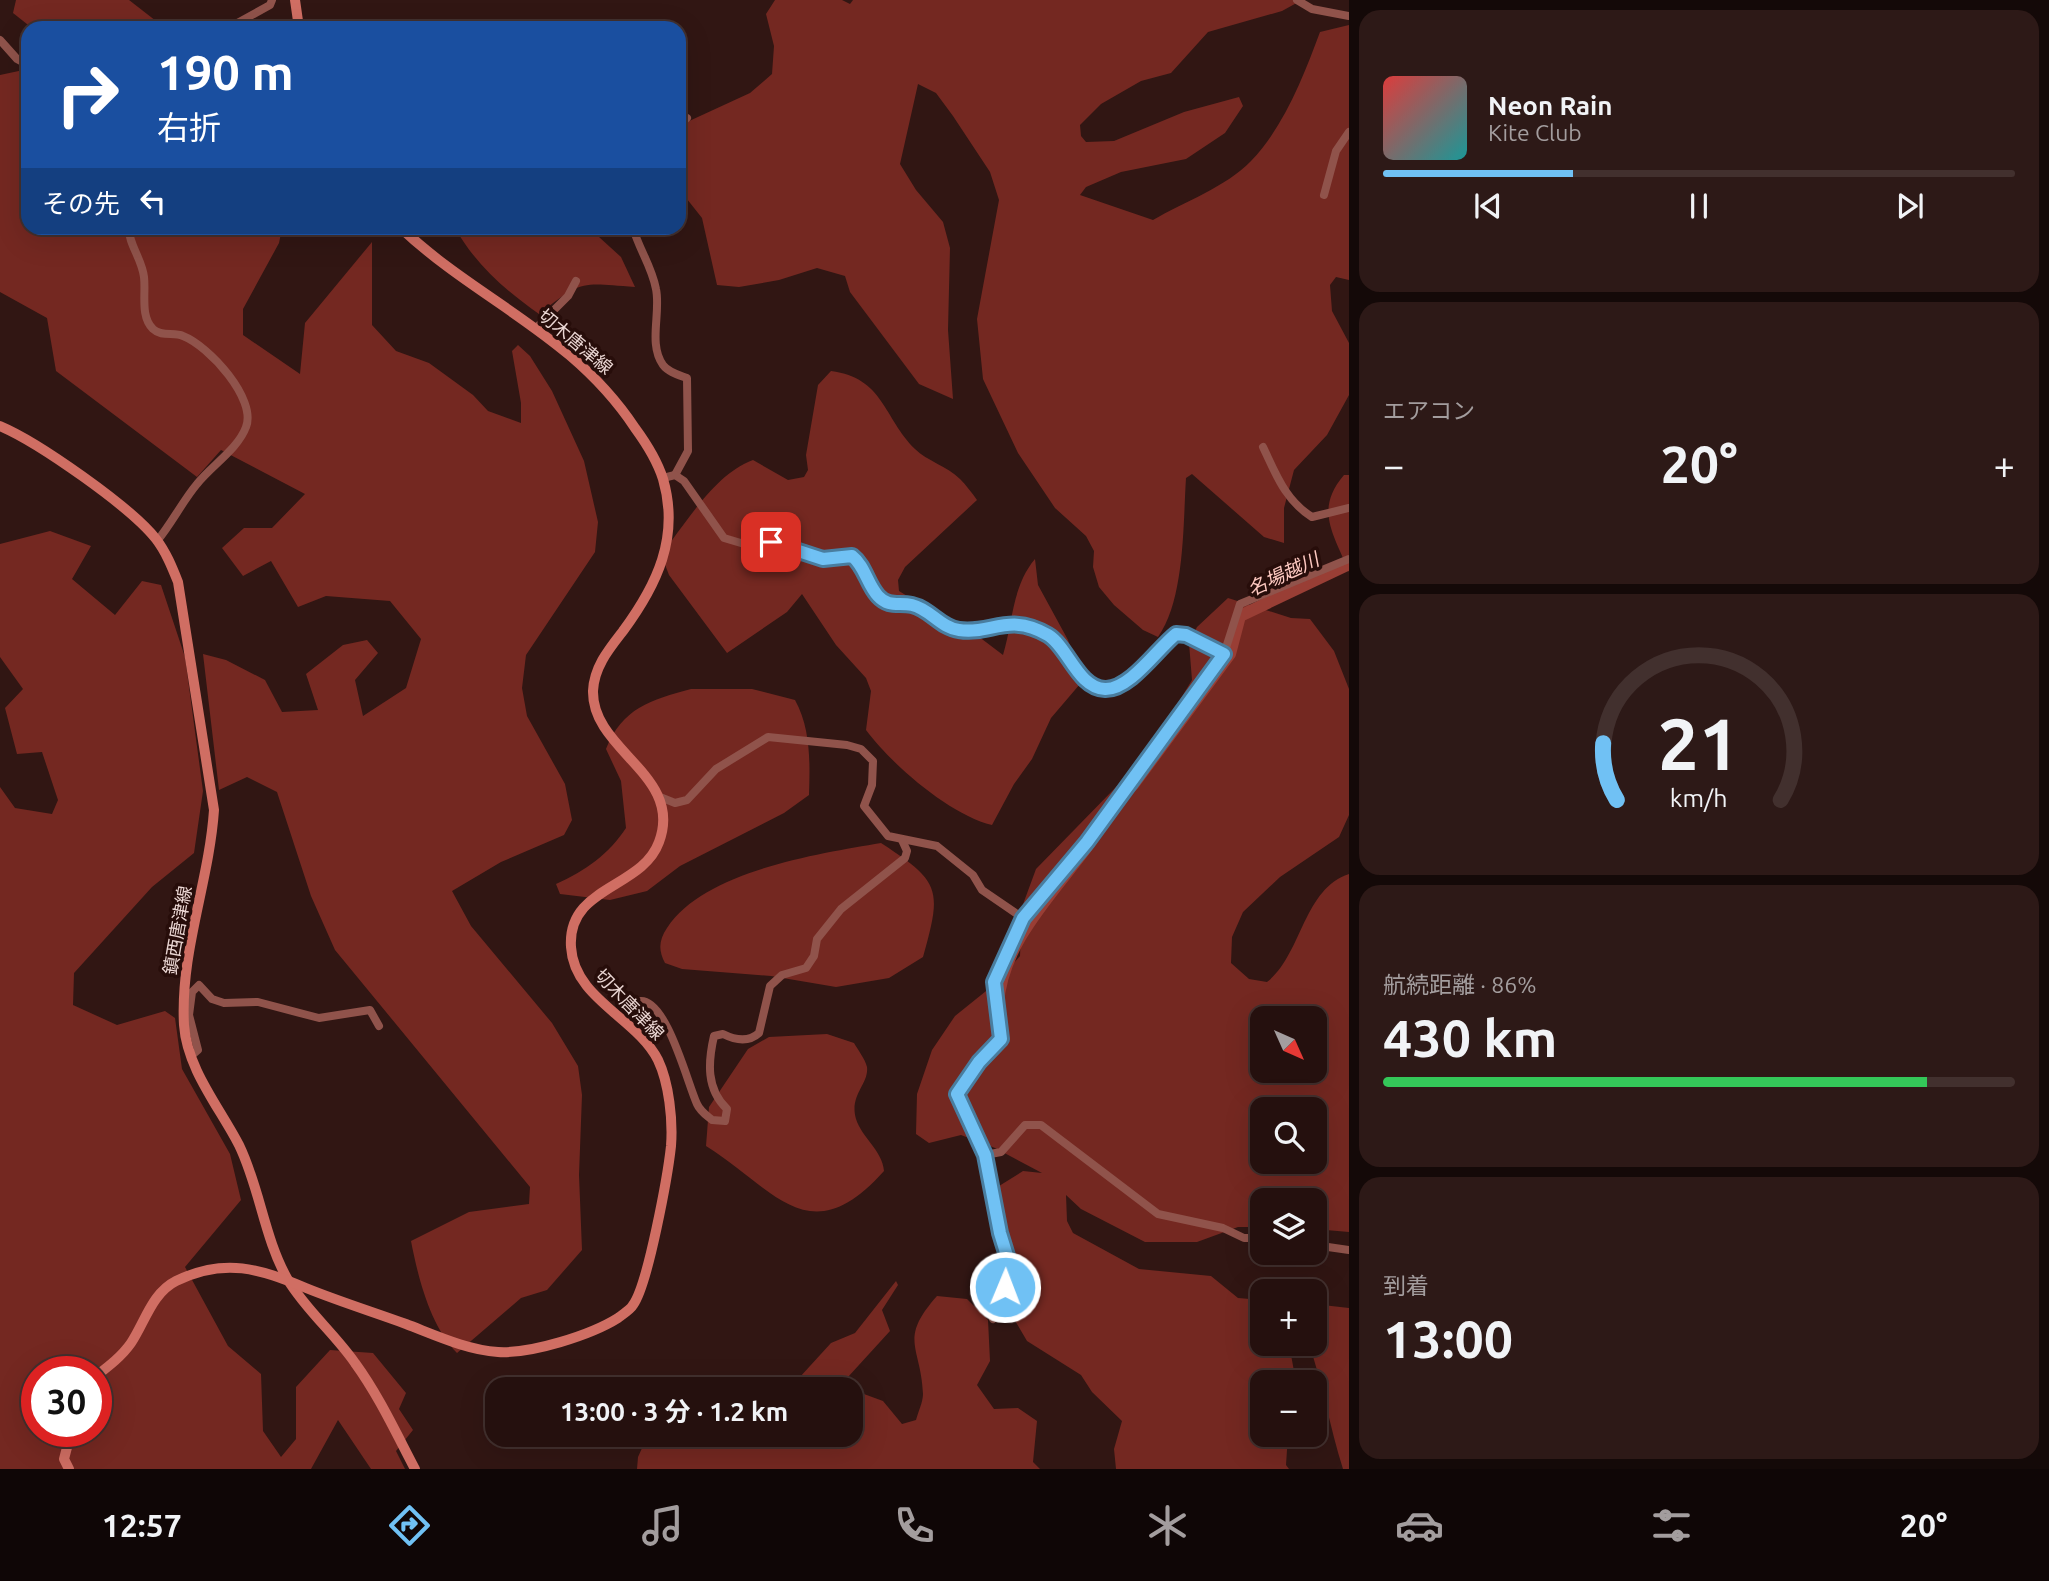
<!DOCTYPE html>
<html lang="ja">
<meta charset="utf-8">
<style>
body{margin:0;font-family:Ubuntu,"Noto Sans JP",sans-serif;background:#2d1917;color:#f1f3f6;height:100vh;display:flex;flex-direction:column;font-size:26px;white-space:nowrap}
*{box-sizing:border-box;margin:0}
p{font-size:23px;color:#a39d9e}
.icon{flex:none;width:38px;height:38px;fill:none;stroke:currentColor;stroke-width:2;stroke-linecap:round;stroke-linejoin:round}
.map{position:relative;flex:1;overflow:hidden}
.sheet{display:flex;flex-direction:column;gap:10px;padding:10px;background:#140908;width:700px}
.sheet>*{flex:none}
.top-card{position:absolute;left:21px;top:21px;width:665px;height:214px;border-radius:21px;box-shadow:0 7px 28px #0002,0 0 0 2px #42302e;background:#1a4fa0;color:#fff;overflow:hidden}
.needle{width:46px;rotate:135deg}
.tools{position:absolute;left:1250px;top:1006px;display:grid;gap:14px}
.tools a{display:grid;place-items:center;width:77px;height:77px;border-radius:14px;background:#25100e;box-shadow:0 7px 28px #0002,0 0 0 2px #42302e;font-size:35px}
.speed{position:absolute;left:21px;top:1356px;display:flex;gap:14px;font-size:35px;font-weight:700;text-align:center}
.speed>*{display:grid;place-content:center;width:91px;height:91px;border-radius:50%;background:#25100e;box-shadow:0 7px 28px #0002,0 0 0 2px #42302e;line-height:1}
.speed .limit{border:10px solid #d22;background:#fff;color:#111}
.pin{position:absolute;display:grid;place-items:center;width:60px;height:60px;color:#fff;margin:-30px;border-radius:14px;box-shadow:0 4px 10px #0006}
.me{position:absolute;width:77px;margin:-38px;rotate:1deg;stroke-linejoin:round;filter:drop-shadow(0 0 5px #0008)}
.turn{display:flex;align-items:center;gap:24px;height:147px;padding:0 21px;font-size:32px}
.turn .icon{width:91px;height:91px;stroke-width:2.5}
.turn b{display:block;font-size:49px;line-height:60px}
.then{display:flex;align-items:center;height:66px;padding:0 21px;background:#0003;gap:14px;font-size:26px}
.big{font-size:52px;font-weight:700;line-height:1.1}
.sheet .tile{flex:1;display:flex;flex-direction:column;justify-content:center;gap:10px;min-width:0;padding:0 24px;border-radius:21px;background:#2d1917}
.sheet .dial{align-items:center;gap:0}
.dial svg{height:182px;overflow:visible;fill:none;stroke:#42302e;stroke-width:7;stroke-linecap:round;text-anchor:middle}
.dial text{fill:#f1f3f6;stroke:none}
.song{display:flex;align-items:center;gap:21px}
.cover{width:84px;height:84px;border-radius:10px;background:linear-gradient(135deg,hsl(0 70% 55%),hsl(180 70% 35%))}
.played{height:7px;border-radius:4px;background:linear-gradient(90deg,#70c1f4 30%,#42302e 30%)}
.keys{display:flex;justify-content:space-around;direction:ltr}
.heat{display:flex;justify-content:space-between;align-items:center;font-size:38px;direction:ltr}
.charge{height:10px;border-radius:5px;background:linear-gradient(90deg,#34c759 86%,#42302e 0)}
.trip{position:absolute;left:485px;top:1377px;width:378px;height:70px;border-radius:21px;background:#25100e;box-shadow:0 7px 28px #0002,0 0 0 2px #42302e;font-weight:700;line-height:70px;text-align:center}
.menu{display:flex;height:112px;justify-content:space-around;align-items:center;background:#0f0606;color:#a39d9e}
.menu .icon{width:49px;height:49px}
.menu .selected{color:#70c1f4}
.menu b{font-size:32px;color:#f1f3f6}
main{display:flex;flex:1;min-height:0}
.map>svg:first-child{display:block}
</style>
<main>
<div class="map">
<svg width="1349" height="1469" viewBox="0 0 1349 1469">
<rect width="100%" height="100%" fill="#311613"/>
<g fill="#742821" fill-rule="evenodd">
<polygon points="16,0 129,0 165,28 32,28 13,13"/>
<path d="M775 0H842L850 4 853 0H1302L1282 11 1208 32 1171 73 1141 81 1101 104 1080 125 1081 136 1086 142 1114 141 1184 112 1239 97 1243 106 1225 133 1186 159 1121 172 1086 187 1080 195 1153 220C1184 202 1226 187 1251 161 1284 127 1304 75 1320 32L1349 25V280L1336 277 1330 285 1332 311 1349 343V395L1327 435 1294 470 1284 508V543L1264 537 1192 474 1186 478C1183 524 1185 599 1158 637L1143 630 1114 605 1099 587 1093 567 1094 551 1086 536 1055 508 1018 453 983 379 977 319 999 200 990 172 953 116 936 93 918 84 900 164 916 190 943 222 950 248 948 330 953 399 919 384 850 292 845 276 817 268 779 280 739 287 717 285 702 218 679 189V133L687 122 750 93 772 74 774 46 766 14Z"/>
<path d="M28 69V228H282L279 243 243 309V335L300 374 305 323 372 242V325L396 351 429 363 473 395 488 411 521 423V403L512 351 518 345 530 356 552 391 584 461 598 522 595 552 526 655 522 688 527 716 565 784 572 820 564 835 501 862 452 891 471 926 552 1023 578 1066 582 1095 579 1175 582 1250 547 1290 521 1298 457 1353C430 1326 418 1277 411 1241L469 1212 529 1204 530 1187 335 950 311 896 277 792 247 777 219 790 203 654 226 660 265 680 282 712 318 710 306 674 343 645 367 640 378 653 355 680 363 716 406 688 421 639 390 601 326 596 298 607 271 561 243 576 222 548 244 528H272L305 494 221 450 197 477 56 371 47 318 0 292V75Z"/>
<path d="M455 228H519L533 235 599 237 621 257 635 287C581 283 583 279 539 314 505 290 476 265 455 228Z"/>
<path d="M831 371C884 378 883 417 915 449 927 461 947 466 960 479 966 485 972 493 977 500L905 567 898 580 899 591 950 622 970 630 1003 655C1013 622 1012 586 1035 559L1038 585 1068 640 1078 667 1080 684 1051 718 1032 759 1014 784 992 825C950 815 892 765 866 730L871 691 866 678 836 645 802 594 787 612 727 653 669 575 661 554C687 523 713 475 753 460L788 480 804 477 808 470 806 455 818 385Z"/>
<path d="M1344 475H1349V572C1334 534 1314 510 1344 475Z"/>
<path d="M50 531 91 546 72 579 115 615 142 581 161 585 185 657 203 791 194 853 152 887 74 973 73 1005 117 1025 165 1011 175 1018 182 1069 230 1154 241 1200 185 1267 228 1346 261 1374 263 1431 281 1457 296 1439V1387L330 1350 373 1353 406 1393 399 1409 413 1430 396 1451 405 1469H371L338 1420 311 1469H0V787L15 808 52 814 58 800 42 752 17 754 5 708 23 689 0 657V544ZM37 1372H96V1432H37Z"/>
<path d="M1228 598 1291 618 1310 619 1334 651 1349 689V815L1339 837 1280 877 1243 912 1232 937 1231 963 1249 979 1267 982C1302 955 1303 889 1349 874V1232L1314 1229V1200H1262V1227H1238L1197 1242H1145L1081 1209 1066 1195 1067 1221 1073 1233 1139 1269 1211 1276 1238 1298 1262 1300V1344H1289L1296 1382H1262V1435H1288L1286 1465 1289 1469H1116L1114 1449 1122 1421 1092 1392 1081 1375 1027 1341 1010 1312 1008 1256 991 1191 1023 1171 1042 1173 995 1148 961 1135 929 1143 916 1134 917 1094 932 1050 955 1016 996 983 1020 956 1022 907 1036 869 1116 787 1158 736 1192 680 1189 643 1197 627ZM1262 1018H1314V1071H1262ZM1262 1110H1314V1162H1262Z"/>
<path d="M691 689H752L795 700C811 729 810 763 809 795L784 813 680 866 647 891 610 900 560 894 556 884C585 871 609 854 626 828L621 781 606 749C622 708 651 700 691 689Z"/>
<path d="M881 843C941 882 942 889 923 957L889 978 836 987 771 976 682 969 665 963C658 950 659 940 667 928 704 871 817 854 881 843Z"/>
<path d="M827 1034 854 1043C858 1050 865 1059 867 1067 869 1084 849 1095 856 1119 862 1138 882 1150 884 1171 809 1255 775 1189 706 1146L709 1107 748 1049 769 1037Z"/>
<path d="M896 1281 898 1285 882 1310 890 1331 848 1377 853 1390 883 1401 902 1424 916 1420C918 1412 923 1402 923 1394 921 1346 898 1340 937 1296L967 1299 988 1320 990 1361 977 1385 994 1409 1018 1408 1037 1421 1033 1462 1040 1469H637L638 1457 648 1435H850V1390L789 1389 831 1343 855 1333Z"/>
<path d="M1314 1304 1349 1308V1469H1343C1330 1428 1323 1385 1309 1344H1314Z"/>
</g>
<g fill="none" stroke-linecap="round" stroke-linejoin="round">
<g stroke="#993e35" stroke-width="12">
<polyline points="1133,785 1230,654 1240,616 1349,564"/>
<path d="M998 1005C1001 944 1052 894 1087 847"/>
</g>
<g stroke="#90534b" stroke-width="8">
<polyline points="1297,0 1312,9 1349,16"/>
<polyline points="221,28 232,26 270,5 272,0"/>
<polyline points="0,40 17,59 28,65"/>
<polyline points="679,125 687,118"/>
<polyline points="1324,195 1336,151 1349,132"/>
<path d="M129 228C128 243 142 259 144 277 146 293 140 317 153 329 161 337 174 332 183 336 209 346 257 399 246 427 238 449 211 466 197 484 182 502 172 523 157 541"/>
<path d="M633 228C639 249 652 267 656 289 661 313 648 344 663 365 668 372 679 375 687 378L688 451 675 475"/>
<polyline points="411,237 420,228"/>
<polyline points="536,328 568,296 576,281"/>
<path d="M1263 447C1276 474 1285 500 1312 517L1349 508"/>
<path d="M663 478 675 475 684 481 724 538 751 546 771 542 782 544 823 559 852 556C865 566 867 584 878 596 889 608 899 602 913 605 930 609 941 628 959 630 991 635 1010 612 1048 635 1068 647 1078 688 1105 689 1130 690 1158 648 1176 634H1186L1224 654"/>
<polyline points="660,797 675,803 687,800 716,769 768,737 847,745 861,749 873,761 872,785 864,806 888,836 937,846 973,875 982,890 1023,918"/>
<path d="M624 1021 641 1001C667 1001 687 1082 697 1104 700 1111 706 1115 712 1120L725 1121 727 1109C706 1089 708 1062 714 1036L723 1034C735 1040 748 1043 759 1033L770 986 782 975 806 968 814 956 817 939 841 909 905 858 907 851 902 840"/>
<polyline points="191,1056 198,1050 189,1015 192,992 199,985 212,999 224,1003 258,1002 319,1018 370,1010 379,1026"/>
<polyline points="985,1155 1000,1233 1008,1259 1003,1308 993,1319"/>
<polyline points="1262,1238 1244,1238 1223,1228 1158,1214 1041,1125 1025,1125 1001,1152 985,1155 958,1090 1001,1039 994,982 1023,918 1087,842 1224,654 1240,604 1349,559"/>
<polyline points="1314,1251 1328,1247 1349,1250"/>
<polyline points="1306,1253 1308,1253"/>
</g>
<g stroke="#d06e63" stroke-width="10">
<polyline points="295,0 299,28"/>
<path d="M0 426C38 442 131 507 156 539 166 552 172 567 178 582L214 810C209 883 180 951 184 1025 187 1069 220 1108 239 1145 260 1188 264 1238 288 1280 306 1310 335 1334 355 1363 379 1396 396 1433 415 1469"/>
<path d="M96 1376C109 1366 122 1356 131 1343 145 1322 152 1293 176 1281 225 1257 260 1269 306 1288 338 1301 373 1312 406 1324 435 1335 467 1350 498 1352 531 1354 591 1335 618 1318 622 1315 631 1309 633 1305 648 1285 668 1174 671 1146 673 1120 669 1083 658 1060 637 1018 574 999 571 947 567 886 642 889 659 842 684 775 592 751 593 691 594 667 609 649 623 631 657 585 680 537 663 479 657 460 646 443 635 428 572 333 479 302 401 228"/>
<polyline points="69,1469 64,1459 71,1432"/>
</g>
</g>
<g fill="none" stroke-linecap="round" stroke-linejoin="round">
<g stroke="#497d9f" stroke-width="18">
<path id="route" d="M771 542 823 559 852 556C865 566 867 584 878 596 889 608 899 602 912 605 930 609 941 628 959 630 991 635 1009 612 1048 635 1068 647 1078 688 1105 689 1130 690 1158 648 1176 634L1186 635 1224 654 1087 842 1023 918 994 982 1001 1039 979 1062 957 1094 985 1155 1000 1233 1008 1259 1005 1287"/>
</g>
<use href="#route" stroke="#70c1f4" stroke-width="12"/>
</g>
<g text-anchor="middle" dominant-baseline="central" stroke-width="7" stroke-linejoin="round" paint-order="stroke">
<g font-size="18" fill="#ebd7d4" stroke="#270d0a">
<text transform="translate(576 341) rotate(40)">切木唐津線</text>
<text transform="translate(177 930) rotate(-80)">鎮西唐津線</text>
<text transform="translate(630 1004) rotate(46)">切木唐津線</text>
</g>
<g font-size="19" font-style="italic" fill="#fec9c1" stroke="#270d0a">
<text transform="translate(1283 574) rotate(-25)">名場越川</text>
</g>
</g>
</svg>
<div class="tools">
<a><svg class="needle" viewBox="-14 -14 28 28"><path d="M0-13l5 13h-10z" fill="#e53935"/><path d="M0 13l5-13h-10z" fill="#a39d9e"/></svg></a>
<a><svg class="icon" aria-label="search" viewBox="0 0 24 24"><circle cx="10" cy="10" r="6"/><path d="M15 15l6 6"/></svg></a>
<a><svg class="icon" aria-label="layers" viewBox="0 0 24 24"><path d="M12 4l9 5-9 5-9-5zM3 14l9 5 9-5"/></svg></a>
<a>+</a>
<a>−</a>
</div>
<div class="speed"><div class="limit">30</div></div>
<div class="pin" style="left:771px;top:542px;background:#d93025"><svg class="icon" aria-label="arrive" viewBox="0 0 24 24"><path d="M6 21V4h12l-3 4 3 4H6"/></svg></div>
<svg class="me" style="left:1005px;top:1287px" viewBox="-20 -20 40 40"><circle r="17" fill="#70c1f4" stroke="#fff" stroke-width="3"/><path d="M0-11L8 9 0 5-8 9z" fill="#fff"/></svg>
<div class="trip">13:00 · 3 分 · 1.2 km</div>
<div class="top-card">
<div class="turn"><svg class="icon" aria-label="right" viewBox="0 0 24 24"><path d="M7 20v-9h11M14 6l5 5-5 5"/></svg><div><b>190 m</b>右折</div></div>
<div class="then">その先<svg class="icon" aria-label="left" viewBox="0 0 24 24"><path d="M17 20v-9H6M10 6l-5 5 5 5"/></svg></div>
</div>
</div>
<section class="sheet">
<div class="tile">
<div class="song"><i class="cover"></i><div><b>Neon Rain</b><p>Kite Club</p></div></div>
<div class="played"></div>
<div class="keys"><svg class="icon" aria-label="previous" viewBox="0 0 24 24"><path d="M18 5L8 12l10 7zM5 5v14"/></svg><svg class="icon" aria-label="pause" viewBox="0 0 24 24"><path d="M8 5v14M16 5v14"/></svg><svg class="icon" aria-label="next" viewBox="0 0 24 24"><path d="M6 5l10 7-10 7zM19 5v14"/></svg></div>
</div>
<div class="tile"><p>エアコン</p>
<div class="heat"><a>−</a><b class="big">20°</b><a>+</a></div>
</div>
<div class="tile dial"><svg viewBox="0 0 100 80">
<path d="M14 69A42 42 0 1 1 86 69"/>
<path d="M14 69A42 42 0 0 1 8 44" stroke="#70c1f4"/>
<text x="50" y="56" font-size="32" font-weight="700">21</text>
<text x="50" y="72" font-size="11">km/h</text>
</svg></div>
<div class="tile"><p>航続距離 · 86%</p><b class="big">430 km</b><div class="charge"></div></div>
<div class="tile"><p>到着</p><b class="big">13:00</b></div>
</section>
</main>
<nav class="menu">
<b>12:57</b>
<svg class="icon selected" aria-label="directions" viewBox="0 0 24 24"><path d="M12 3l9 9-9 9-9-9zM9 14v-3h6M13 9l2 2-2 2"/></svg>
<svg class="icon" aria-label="music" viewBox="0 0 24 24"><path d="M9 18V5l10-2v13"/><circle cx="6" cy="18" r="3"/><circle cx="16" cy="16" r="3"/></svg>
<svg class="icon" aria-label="phone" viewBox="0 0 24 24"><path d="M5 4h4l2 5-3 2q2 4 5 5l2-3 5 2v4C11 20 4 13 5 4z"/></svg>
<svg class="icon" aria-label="climate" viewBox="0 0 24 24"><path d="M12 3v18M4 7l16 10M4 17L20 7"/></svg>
<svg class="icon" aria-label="car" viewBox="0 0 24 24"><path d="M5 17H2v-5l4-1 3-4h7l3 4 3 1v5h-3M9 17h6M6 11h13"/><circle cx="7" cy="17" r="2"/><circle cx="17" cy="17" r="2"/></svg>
<svg class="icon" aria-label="filters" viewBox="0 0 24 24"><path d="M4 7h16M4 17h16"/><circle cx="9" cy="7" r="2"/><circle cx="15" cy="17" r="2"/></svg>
<b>20°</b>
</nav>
